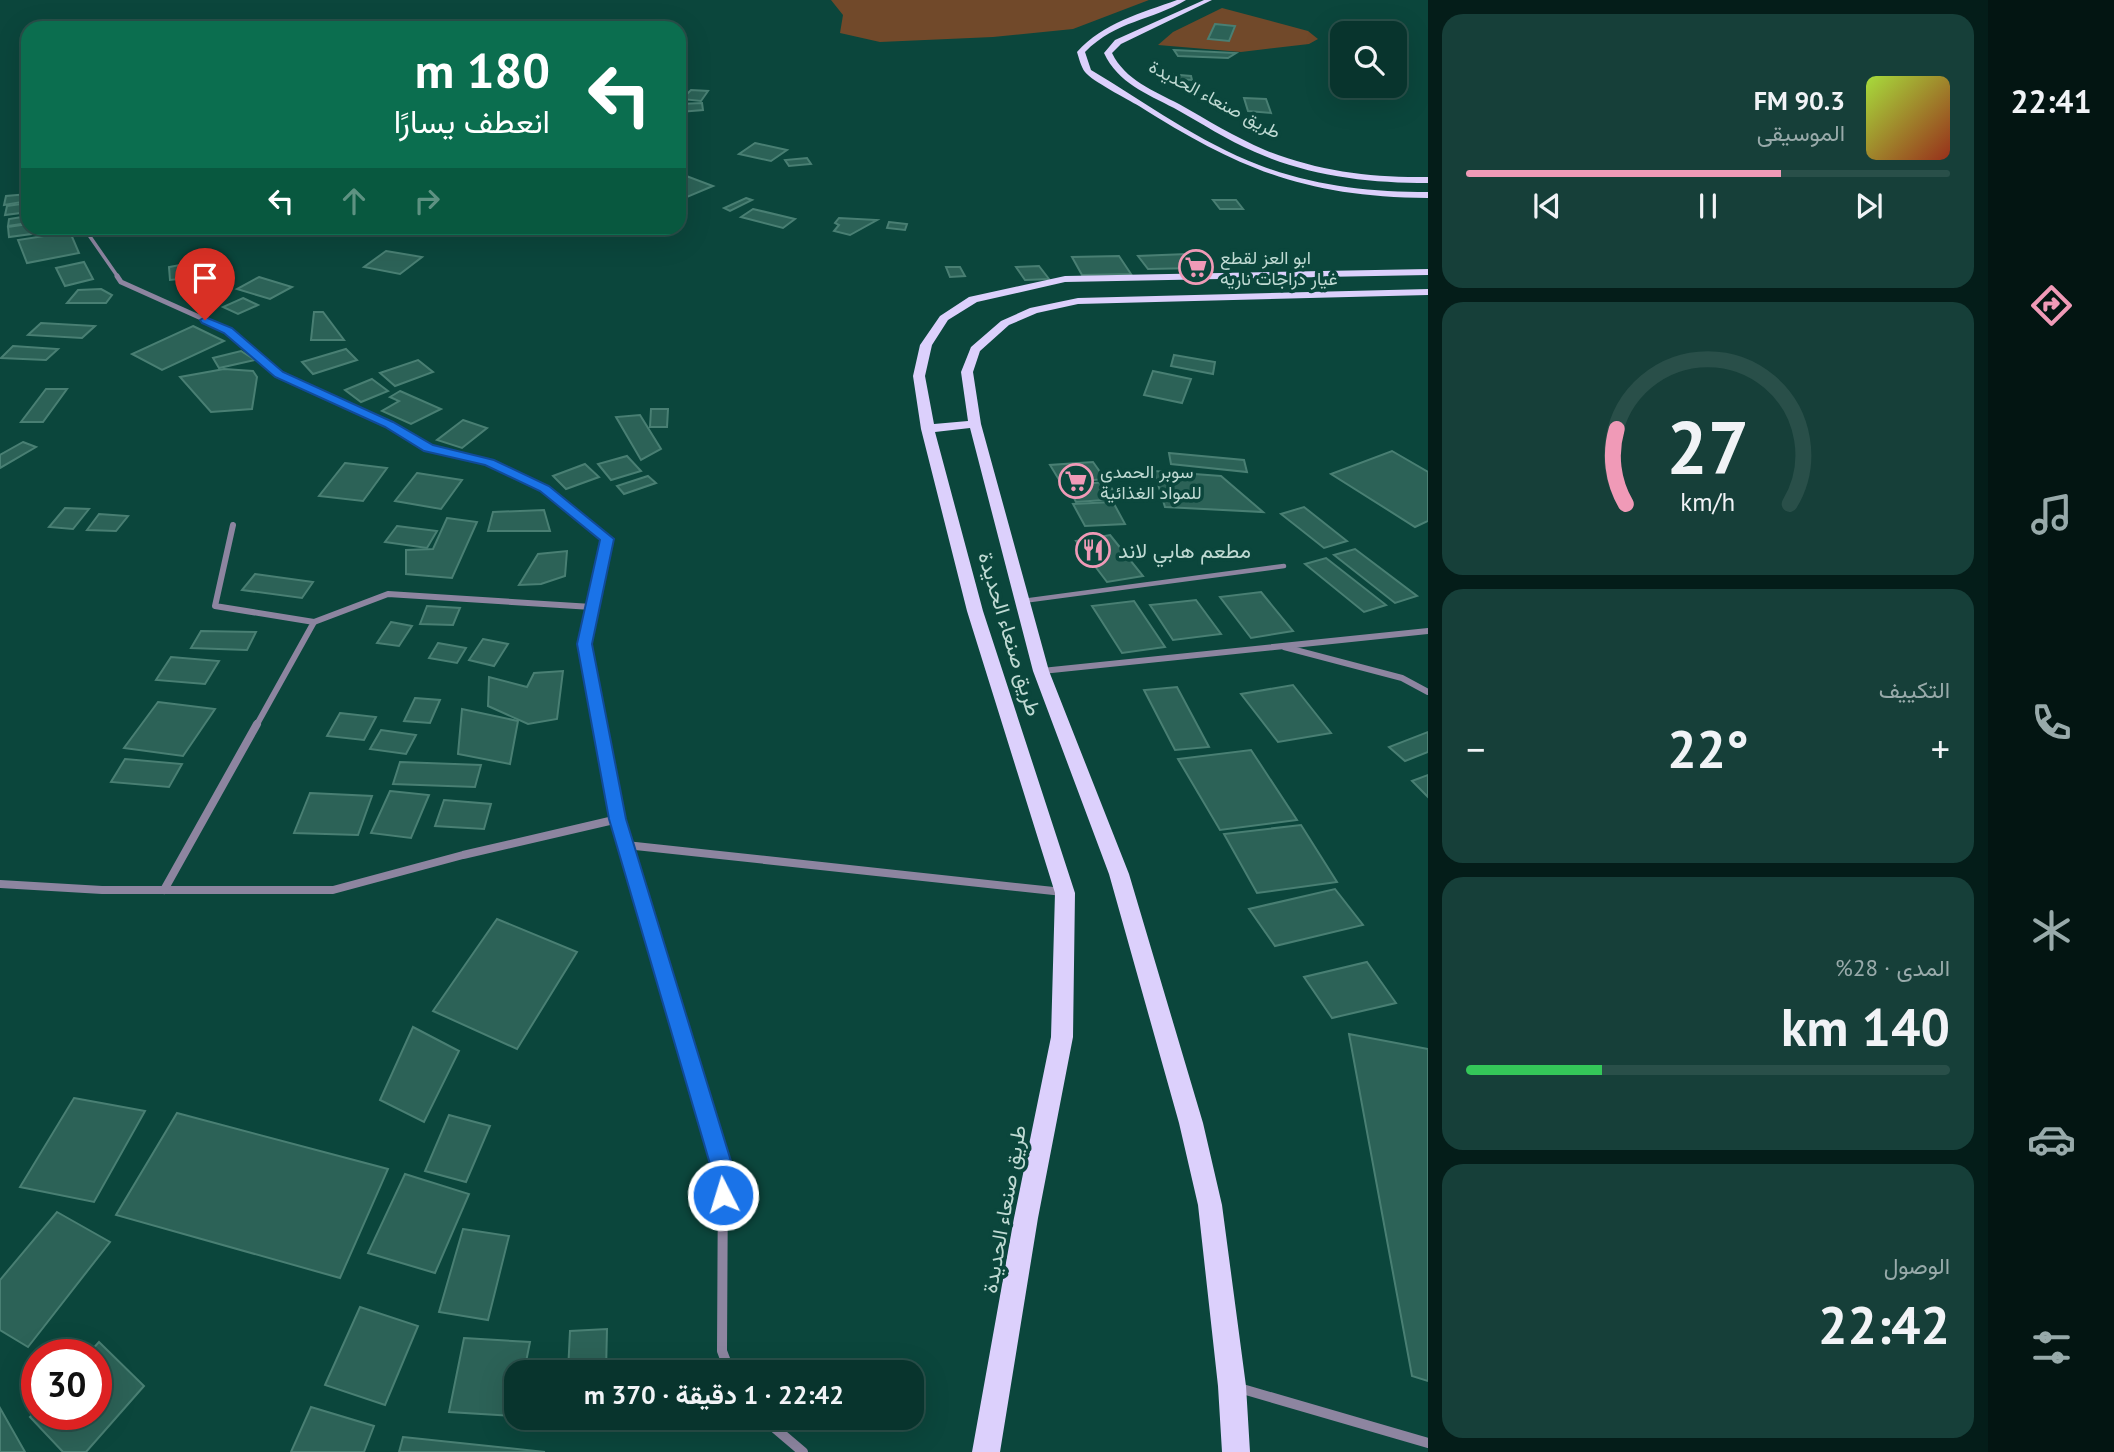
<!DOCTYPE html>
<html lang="ar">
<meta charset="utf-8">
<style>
body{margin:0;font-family:"PT Sans",Vazirmatn,sans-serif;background:#163f39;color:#f1f3f6;direction:rtl;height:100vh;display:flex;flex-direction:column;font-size:26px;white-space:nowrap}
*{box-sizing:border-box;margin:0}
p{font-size:23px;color:#98aaaa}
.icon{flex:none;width:38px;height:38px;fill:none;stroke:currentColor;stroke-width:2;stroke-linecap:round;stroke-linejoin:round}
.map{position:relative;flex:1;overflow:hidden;direction:ltr}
.details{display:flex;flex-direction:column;gap:14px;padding:14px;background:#041d19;width:560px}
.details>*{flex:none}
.hud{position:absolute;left:21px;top:21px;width:665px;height:214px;border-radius:21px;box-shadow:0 7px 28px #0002,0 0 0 2px #294f49;direction:rtl;background:#0b6e4f;color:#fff;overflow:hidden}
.controls{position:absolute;left:1330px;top:21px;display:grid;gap:14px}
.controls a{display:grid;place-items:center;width:77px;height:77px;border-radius:14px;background:#08342d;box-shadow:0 7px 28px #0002,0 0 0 2px #294f49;font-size:35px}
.speed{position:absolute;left:21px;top:1339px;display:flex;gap:14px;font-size:35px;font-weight:700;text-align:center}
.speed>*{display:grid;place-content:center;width:91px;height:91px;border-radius:50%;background:#08342d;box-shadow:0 7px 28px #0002,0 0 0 2px #294f49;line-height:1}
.speed .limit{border:10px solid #d22;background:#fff;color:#111}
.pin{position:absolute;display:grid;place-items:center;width:60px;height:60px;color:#fff;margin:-72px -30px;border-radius:50% 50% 50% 0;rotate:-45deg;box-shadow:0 0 7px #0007}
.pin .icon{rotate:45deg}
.me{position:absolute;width:77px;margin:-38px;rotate:355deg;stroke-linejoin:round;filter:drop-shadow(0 0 5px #0008)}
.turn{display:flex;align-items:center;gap:24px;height:147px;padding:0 21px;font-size:32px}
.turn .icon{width:91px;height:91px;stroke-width:2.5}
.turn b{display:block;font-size:49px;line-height:60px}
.lanes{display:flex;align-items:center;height:66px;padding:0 21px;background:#0003;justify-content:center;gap:35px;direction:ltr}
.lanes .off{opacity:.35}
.big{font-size:52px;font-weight:700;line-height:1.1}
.details .tile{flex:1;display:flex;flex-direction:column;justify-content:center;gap:10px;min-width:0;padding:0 24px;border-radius:21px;background:#163f39}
.details .dial{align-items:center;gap:0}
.dial svg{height:182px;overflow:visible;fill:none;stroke:#294f49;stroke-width:7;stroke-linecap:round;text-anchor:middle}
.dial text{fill:#f1f3f6;stroke:none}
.song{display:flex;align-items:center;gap:21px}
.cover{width:84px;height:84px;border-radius:10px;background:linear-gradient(135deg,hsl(80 70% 55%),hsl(10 70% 35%))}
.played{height:7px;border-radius:4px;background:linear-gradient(90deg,#f09ab7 65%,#294f49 65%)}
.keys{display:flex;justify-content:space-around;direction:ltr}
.heat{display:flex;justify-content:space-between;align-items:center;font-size:38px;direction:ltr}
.charge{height:10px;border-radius:5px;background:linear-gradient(90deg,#34c759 28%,#294f49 0)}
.trip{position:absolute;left:504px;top:1360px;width:420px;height:70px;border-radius:21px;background:#08342d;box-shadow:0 7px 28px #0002,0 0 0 2px #294f49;font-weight:700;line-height:70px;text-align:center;direction:rtl}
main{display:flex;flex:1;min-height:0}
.dock{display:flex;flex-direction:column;width:126px;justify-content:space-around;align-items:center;background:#031512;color:#98aaaa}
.dock .icon{width:49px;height:49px}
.dock .current{color:#f09ab7}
.dock b{font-size:32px;color:#f1f3f6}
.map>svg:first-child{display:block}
</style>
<main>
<nav class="dock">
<b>22:41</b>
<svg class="icon current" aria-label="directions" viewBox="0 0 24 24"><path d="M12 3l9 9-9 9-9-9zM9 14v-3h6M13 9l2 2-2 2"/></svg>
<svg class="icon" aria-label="music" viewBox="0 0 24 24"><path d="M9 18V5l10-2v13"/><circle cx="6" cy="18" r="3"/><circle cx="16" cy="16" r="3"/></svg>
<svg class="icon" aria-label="phone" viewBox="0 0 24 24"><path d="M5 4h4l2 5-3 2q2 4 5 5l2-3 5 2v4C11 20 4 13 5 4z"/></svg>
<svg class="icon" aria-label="climate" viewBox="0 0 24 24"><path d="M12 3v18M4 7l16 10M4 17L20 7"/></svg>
<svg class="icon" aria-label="car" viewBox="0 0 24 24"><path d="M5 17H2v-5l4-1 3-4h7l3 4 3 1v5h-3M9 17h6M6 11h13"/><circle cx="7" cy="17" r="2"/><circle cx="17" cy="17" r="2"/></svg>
<svg class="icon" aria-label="filters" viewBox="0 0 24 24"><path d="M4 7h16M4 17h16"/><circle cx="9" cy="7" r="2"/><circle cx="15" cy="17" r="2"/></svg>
</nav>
<section class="details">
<div class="tile">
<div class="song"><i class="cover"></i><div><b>90.3 FM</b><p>الموسيقى</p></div></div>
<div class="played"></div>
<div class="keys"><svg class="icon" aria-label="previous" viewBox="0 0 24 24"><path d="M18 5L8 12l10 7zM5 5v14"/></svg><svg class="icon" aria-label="pause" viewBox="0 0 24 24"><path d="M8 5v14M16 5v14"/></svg><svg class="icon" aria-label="next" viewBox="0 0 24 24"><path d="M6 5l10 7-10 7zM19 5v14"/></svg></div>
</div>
<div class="tile dial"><svg viewBox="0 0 100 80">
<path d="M14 69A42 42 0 1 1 86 69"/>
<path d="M14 69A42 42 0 0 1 10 36" stroke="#f09ab7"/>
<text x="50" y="56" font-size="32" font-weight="700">27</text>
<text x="50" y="72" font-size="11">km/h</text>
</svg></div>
<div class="tile"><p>التكييف</p>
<div class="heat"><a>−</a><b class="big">22°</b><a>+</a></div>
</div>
<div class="tile"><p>المدى · 28%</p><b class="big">140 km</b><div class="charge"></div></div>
<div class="tile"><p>الوصول</p><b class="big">22:42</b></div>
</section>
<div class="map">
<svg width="1428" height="1452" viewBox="0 0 1428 1452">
<rect width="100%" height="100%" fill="#0b463c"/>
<g fill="#71492a">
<polygon points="831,0 1149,0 1073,29 993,37 880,42 840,33 843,15"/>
<polygon points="1222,8 1308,31 1318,39 1309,44 1241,52 1158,45 1173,32"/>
</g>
<g fill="#2c6257" stroke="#497f73" stroke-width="2">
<polygon points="1215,24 1235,26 1229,41 1208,39"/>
<polygon points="1174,50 1236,53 1228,58 1178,56"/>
<polygon points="1155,73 1191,76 1192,80 1160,78"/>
<polygon points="691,90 708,91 701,101 682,99"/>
<polygon points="1244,98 1266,99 1271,113 1248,111"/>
<polygon points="702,103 703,110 680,112 679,104"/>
<polygon points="755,143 787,150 771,161 739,154"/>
<polygon points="807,158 811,164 789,166 785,160"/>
<polygon points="681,174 713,186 687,197 679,193"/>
<polygon points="28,194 28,201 4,205 6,196"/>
<polygon points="746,198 752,200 730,211 724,208"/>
<polygon points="1213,200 1236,200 1243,209 1220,209"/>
<polygon points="28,203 28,212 5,215 7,206"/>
<polygon points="753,209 795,219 783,228 741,217"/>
<polygon points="28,216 28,223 8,226 9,219"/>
<polygon points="839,218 877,220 850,235 834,231 839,225 835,223"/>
<polygon points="889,222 907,224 905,230 887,228"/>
<polygon points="28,224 28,228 69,229 9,237 8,227"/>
<polygon points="70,232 79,253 27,263 18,240"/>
<polygon points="386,251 422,257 400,274 364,267"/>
<polygon points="1187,254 1198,268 1148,269 1138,256"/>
<polygon points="1119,256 1131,274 1082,275 1072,257"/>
<polygon points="84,262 93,279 65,286 56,268"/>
<polygon points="186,264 188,278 170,280 169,267"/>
<polygon points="1039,266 1049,279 1025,280 1016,267"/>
<polygon points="946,267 960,267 965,276 950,277"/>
<polygon points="259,277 292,287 270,299 237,289"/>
<polygon points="205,285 225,294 202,304 182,294"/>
<polygon points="101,289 112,295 106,303 67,303 78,290"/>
<polygon points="243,298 258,305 238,314 223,307"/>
<polygon points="314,312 323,312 344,340 311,340"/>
<polygon points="41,323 95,326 82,338 28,335"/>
<polygon points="193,326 224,341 162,370 132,354"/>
<polygon points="13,346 58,349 46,360 1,358"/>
<polygon points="346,349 357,360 313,374 302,362"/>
<polygon points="241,351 255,360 219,368 213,358"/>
<polygon points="1174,355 1215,362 1213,374 1171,366"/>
<polygon points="418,360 433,372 395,386 380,373"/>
<polygon points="224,369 253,371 257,377 252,409 211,412 180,377"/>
<polygon points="1153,371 1191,379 1182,403 1144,395"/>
<polygon points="372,379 388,391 361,402 345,390"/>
<polygon points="46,389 67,389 43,422 21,422"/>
<polygon points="400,391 441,409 411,424 382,411 399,401 390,397"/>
<polygon points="651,409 668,409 667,427 650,427"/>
<polygon points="640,415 661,449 641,460 616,417"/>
<polygon points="463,420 487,428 462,448 437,440"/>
<polygon points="23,442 36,447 0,468 0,455"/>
<polygon points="1392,451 1428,472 1428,521 1415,527 1331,474"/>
<polygon points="1169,453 1244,460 1247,472 1171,464"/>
<polygon points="627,456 641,471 611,480 598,464"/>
<polygon points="1093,462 1105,479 1061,483 1050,465"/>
<polygon points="345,463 387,468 363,501 319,496"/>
<polygon points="585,464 599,477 566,489 553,476"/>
<polygon points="1154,471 1221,476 1263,512 1165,507"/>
<polygon points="417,473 462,480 441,509 395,501"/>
<polygon points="648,476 656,483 624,494 617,486"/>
<polygon points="1108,482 1118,499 1076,502 1067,485"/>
<polygon points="1113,502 1125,524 1085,526 1073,504"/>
<polygon points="1304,507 1347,541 1324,548 1281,514"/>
<polygon points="65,508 89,509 73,529 49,527"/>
<polygon points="544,510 550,531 488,531 493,512"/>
<polygon points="99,514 128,516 116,531 87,530"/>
<polygon points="447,518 477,522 452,578 406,574 406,550 433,549"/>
<polygon points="397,526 437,531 427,548 385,542"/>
<polygon points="1110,535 1143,576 1107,582 1076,541"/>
<polygon points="1355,549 1417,596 1395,603 1334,555"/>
<polygon points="567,551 565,576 541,584 519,585 538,554"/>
<polygon points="1326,558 1386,605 1364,612 1305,564"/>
<polygon points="255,574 313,582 302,598 242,590"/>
<polygon points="1261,592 1293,631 1251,638 1220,597"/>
<polygon points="1196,600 1221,634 1173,640 1150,605"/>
<polygon points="1134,601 1165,647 1122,653 1092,606"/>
<polygon points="427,606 460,608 453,625 420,624"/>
<polygon points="391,622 412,626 399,646 377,643"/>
<polygon points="201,631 256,632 247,650 191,648"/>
<polygon points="483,639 508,644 494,666 469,660"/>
<polygon points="438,643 466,648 457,663 429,658"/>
<polygon points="171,657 219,661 205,684 156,680"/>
<polygon points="563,671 557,719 528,724 488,706 489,677 527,687 534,673"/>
<polygon points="1293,685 1331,733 1278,742 1241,694"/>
<polygon points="1177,687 1209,747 1175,750 1144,690"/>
<polygon points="415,698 440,700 430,723 404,721"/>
<polygon points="158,702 215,709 183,756 124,748"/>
<polygon points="462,709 518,721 510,764 458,754"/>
<polygon points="340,713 376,717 364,740 327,736"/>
<polygon points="381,730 416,735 406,754 370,749"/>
<polygon points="1428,732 1428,752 1405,761 1389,747"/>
<polygon points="1251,750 1297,820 1220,830 1178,759"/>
<polygon points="125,759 182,764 169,787 111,782"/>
<polygon points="400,762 481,765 475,787 393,784"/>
<polygon points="1428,775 1428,797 1412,781"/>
<polygon points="390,791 429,795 411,838 371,833"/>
<polygon points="310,793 372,796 358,835 294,833"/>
<polygon points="444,800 491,804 484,829 435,826"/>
<polygon points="1301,825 1337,882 1257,893 1224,834"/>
<polygon points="1335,889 1363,925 1275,946 1249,909"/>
<polygon points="497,919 577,952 517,1049 433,1011"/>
<polygon points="1367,962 1396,1003 1332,1018 1304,977"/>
<polygon points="413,1027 459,1051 424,1122 380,1100"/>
<polygon points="1349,1034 1428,1049 1428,1381 1412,1376"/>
<polygon points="74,1098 145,1111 94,1202 20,1187"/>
<polygon points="177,1113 388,1169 340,1278 116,1215"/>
<polygon points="449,1115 490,1126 466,1182 425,1171"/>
<polygon points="405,1174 469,1194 435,1273 368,1253"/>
<polygon points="57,1212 110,1242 28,1347 0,1330 0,1280"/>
<polygon points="463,1229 509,1236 488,1320 439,1312"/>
<polygon points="360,1307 418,1326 385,1405 325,1385"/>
<polygon points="607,1329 606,1372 568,1372 570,1331"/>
<polygon points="464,1338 530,1342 524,1372 516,1372 516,1416 449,1412"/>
<polygon points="99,1342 144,1386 86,1452 63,1452 30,1417 37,1410 37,1414 96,1414 96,1354 88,1354"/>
<polygon points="311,1407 374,1426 364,1452 291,1452"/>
<polygon points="0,1408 25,1452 0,1452"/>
<polygon points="403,1437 545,1452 399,1452"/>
</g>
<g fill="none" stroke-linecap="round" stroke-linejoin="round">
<polyline stroke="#8d85a0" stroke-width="4.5" points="1023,601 1284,566"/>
<polyline stroke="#8d85a0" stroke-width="3.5" points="84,228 118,277"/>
<polyline stroke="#8d85a0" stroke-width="5" points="117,276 121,282 228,330 279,374 389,425 429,448 489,462 514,474"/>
<g stroke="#8d85a0" stroke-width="6">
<polyline points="511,473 544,489 607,539 584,644 600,726"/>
<polyline points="233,525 215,606 314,622 256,726"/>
<polyline points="314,622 388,594 592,607"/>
<polyline points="1284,647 1402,678 1428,692"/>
<polyline points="1042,671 1428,631"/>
</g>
<g stroke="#8d85a0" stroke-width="8">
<polyline points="600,724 618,819"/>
<polyline points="626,845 1063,892"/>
<polyline points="0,884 102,890 333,890 463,855 618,819 686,1045"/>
<polyline points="164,890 257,724"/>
</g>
<g stroke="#8d85a0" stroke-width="10">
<polyline points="685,1044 723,1170 722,1351 730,1372"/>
<polyline points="1239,1388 1428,1443"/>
<polyline points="763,1418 803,1452"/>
</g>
<g fill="#dcd0fc" fill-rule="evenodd">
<path d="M1177 0H1186C1151 21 1117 20 1085 52L1091 70C1146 103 1199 142 1259 165 1314 186 1370 192 1428 192V198C1307 197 1240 170 1139 106 1127 99 1092 81 1085 72 1081 67 1079 58 1077 52 1103 23 1141 13 1177 0Z"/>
<path d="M1204 0H1212L1121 44 1112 53C1125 80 1154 91 1179 104 1207 120 1235 137 1265 150 1317 171 1372 178 1428 177V183C1369 183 1309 176 1255 152 1227 140 1201 123 1174 108 1147 94 1118 83 1104 53L1115 40Z"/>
<polygon points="1428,269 1428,275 1065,282 977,302 948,320 932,345 925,376 934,424 968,421 961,372 971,347 1001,321 1030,308 1078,298 1428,289 1428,295 1078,304 1037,313 1009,325 980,351 973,372 981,424 1049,671 1129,874 1203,1123 1222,1205 1246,1386 1250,1452 1222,1452 1218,1386 1198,1205 1179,1123 1109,874 1033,671 970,428 935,432 983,611 1075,893 1073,1037 1038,1218 1000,1452 972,1452 1014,1218 1051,1037 1055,893 967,611 921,429 913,376 920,345 940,316 969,297 1065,276"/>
</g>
</g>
<polygon fill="#1a73e8" stroke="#114b97" stroke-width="2" points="205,317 232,328 283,372 393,422 433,445 494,460 549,486 614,539 592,644 626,819 734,1171 734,1195 731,1202 723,1206 715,1202 712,1195 712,1171 609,819 577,644 600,540 540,491 485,465 424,451 385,427 275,377 224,333 202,323 200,320"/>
<defs>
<g id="supermarket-ring" transform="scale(1.75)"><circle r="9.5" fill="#0b463c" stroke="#f09ab7" stroke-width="1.5"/><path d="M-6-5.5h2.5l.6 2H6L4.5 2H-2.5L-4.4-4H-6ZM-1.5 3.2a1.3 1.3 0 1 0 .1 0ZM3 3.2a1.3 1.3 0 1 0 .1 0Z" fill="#f09ab7"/></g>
<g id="restaurant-ring" transform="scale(1.75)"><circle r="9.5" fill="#0b463c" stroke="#f09ab7" stroke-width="1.5"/><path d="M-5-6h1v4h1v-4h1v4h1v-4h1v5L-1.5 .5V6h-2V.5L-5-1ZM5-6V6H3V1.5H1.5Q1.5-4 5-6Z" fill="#f09ab7"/></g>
</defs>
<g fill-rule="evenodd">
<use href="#supermarket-ring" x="1196" y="267"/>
<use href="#supermarket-ring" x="1076" y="481"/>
<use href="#restaurant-ring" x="1093" y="550"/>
</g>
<g text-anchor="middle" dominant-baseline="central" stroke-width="7" stroke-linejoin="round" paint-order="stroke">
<g font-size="18" fill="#bfdad3" stroke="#0b463c">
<text transform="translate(1215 99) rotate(28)">طريق صنعاء الحديدة</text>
</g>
<g font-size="18" fill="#bfdad3" stroke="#0b463c" text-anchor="start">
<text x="1220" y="257">ابو العز لقطع<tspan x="1220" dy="21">غيار دراجات ناريه</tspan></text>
<text x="1100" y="471">سوبر الحمدي<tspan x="1100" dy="21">للمواد الغذائية</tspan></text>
</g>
<g font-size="21" fill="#bfdad3" stroke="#0b463c" text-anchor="start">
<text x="1118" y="550">مطعم هابي لاند</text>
</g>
<g font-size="21" fill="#bfdad3" stroke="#0b463c">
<text transform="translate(1010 634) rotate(73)">طريق صنعاء الحديدة</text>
<text transform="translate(1004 1209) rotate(-80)">طريق صنعاء الحديدة</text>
</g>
</g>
</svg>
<div class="controls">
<a><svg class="icon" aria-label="search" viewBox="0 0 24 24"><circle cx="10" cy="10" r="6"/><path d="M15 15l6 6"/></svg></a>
</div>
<div class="speed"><div class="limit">30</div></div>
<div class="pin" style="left:205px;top:320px;background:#d93025"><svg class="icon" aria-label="arrive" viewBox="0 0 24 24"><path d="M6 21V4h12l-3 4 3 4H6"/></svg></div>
<svg class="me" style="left:723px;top:1195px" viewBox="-20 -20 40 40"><circle r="17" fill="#1a73e8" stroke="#fff" stroke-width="3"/><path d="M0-11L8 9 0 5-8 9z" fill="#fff"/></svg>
<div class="trip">22:42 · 1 دقيقة · 370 m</div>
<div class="hud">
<div class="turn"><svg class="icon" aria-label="left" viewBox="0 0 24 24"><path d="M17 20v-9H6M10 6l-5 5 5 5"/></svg><div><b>180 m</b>انعطف يسارًا</div></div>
<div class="lanes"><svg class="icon" aria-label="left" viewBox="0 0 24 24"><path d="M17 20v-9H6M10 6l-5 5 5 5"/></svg><svg class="icon off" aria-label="ahead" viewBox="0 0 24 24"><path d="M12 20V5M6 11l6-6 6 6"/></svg><svg class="icon off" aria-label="right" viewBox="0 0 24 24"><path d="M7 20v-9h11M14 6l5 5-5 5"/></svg></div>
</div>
</div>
</main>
